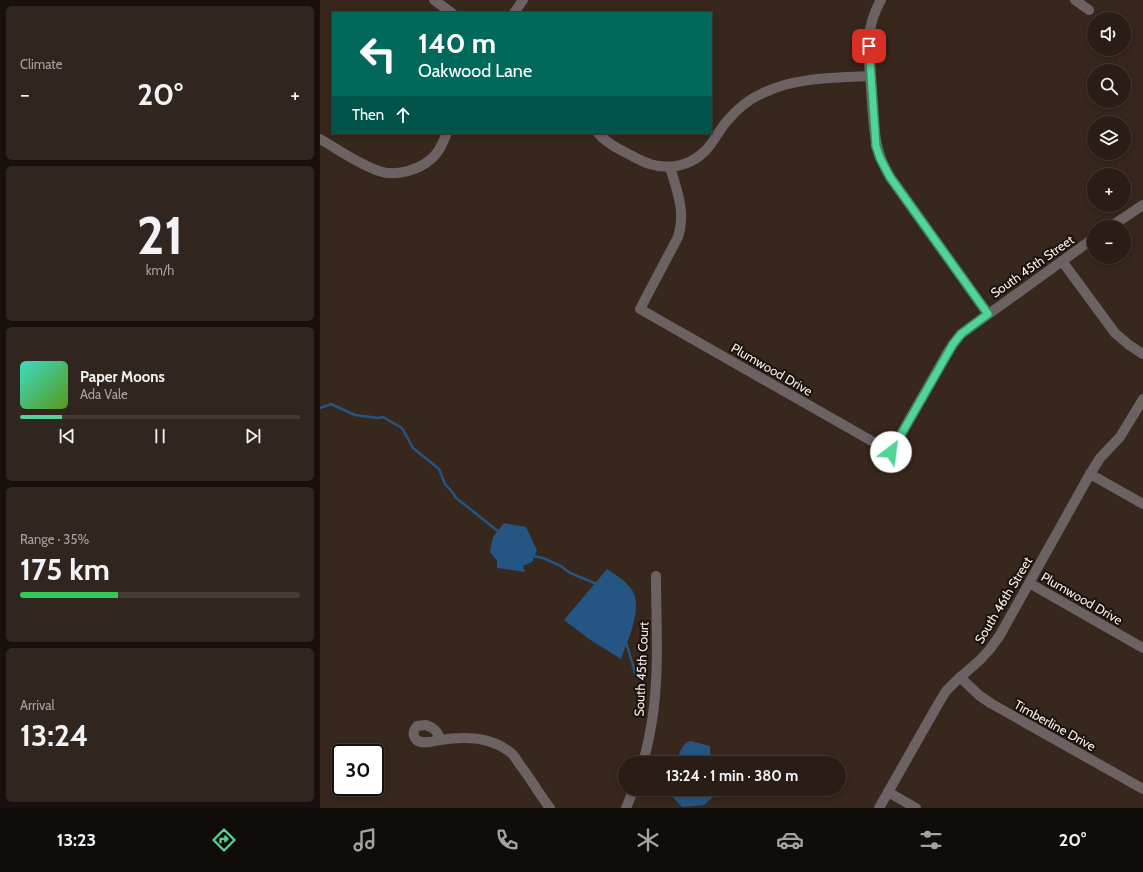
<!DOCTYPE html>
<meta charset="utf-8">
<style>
body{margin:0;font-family:Cabin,sans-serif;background:#31261f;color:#f1f3f6;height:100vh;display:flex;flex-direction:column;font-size:15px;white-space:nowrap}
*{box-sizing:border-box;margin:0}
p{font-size:13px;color:#a5a2a1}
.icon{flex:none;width:22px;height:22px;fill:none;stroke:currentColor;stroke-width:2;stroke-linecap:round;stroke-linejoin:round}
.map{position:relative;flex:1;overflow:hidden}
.details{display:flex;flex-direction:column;gap:6px;padding:6px;background:#17100c;width:320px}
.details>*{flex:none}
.top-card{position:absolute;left:12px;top:12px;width:380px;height:122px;border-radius:0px;box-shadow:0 2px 6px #0003,0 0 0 1px #453b35;background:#00695c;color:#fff;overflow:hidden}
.buttons{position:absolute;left:767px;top:12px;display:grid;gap:8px}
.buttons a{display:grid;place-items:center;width:44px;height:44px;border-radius:50%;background:#291d16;box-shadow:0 2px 6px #0003,0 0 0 1px #453b35;font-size:20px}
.speed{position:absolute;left:12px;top:744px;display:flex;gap:8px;font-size:20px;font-weight:700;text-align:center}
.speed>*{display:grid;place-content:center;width:52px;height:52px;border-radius:50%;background:#291d16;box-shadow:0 2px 6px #0003,0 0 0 1px #453b35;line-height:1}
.speed .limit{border:2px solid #111;border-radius:6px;background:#fff;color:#111}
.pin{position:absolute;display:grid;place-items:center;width:34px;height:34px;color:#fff;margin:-17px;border-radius:8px;box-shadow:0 2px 6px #0006}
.me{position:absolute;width:44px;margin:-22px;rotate:30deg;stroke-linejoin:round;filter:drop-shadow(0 0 3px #0008)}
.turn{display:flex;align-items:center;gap:14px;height:84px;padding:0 20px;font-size:18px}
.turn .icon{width:52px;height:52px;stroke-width:2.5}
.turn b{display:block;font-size:28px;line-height:34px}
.then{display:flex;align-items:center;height:38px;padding:0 20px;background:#0003;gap:8px;font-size:15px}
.big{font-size:30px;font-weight:700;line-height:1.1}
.details .card{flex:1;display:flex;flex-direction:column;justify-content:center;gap:6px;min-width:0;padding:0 14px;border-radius:6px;background:#31261f}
.details .dial{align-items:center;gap:0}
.dial b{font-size:52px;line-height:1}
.song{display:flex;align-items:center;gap:12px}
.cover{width:48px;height:48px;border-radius:6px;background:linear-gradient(135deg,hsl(170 70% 55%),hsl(90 70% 35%))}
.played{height:4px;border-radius:2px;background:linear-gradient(90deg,#52d397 15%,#453b35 15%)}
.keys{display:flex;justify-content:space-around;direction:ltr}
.heat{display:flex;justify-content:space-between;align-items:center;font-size:22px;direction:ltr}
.charge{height:6px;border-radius:3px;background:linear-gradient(90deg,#34c759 35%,#453b35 0)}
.trip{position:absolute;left:298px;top:756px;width:228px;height:40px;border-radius:20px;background:#291d16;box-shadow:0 2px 6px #0003,0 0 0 1px #453b35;font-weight:700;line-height:40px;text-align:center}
.menu{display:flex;height:64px;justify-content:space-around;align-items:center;background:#100c09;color:#a5a2a1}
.menu .icon{width:28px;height:28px}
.menu .current{color:#52d397}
.menu b{font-size:18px;color:#f1f3f6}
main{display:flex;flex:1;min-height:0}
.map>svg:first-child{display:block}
</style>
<main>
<section class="details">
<div class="card"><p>Climate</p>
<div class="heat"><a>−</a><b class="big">20°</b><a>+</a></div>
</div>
<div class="card dial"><b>21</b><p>km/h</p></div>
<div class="card">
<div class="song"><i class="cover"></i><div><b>Paper Moons</b><p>Ada Vale</p></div></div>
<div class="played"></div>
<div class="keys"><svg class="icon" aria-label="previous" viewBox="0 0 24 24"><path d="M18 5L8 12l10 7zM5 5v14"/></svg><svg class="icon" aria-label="pause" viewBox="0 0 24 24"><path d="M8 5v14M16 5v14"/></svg><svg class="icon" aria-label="next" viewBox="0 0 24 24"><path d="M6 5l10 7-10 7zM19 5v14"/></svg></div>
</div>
<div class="card"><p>Range · 35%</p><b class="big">175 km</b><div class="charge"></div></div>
<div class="card"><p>Arrival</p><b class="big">13:24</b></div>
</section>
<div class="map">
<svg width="823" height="808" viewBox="0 0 823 808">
<rect width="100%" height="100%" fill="#37271d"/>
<g fill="#245583">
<polygon points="184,523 206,527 217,550 212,562 203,566 205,572 177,568 177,561 170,552 173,537"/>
<path d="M287 569C294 574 303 579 309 586 326 603 308 639 301 659L269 639 244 620Z"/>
<path d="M370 741 390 746 391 763H356C359 755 361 744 370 741Z"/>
<polygon points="345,789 394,789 395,795 384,805 362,807"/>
</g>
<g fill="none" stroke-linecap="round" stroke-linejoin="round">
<g stroke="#245583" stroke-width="2.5">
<polyline points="0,408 11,404 35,415 58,418 63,417 82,428 93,448 119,469 125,484 134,494 135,497 179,532"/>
<polyline points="213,556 223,558 241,566 250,573 277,584"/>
<polyline points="306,642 316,676"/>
</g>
<g stroke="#6c6264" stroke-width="10">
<polyline points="114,0 132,13"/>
<path d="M561 0C554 12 550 25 549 38 547 54 550 71 551 88 553 119 553 150 570 177L668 314"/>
<polyline points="755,0 769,10"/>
<polyline points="194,13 203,0"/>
<path d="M278 133C288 145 303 151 316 158 339 171 367 170 386 150 394 142 399 130 407 121 417 109 429 99 443 93 475 77 515 78 550 76"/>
<path d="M0 139C19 150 38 164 59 171 75 177 99 170 111 159 119 153 123 142 127 133"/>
<path d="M350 167C357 191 366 212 358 237L320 309 571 452 629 350 641 334 774 238"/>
<polyline points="790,227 823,205"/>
<polyline points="742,261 795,333 809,345 823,354"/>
<polyline points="770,474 823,504"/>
<polyline points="709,583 823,648"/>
<polyline points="640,677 660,696 672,704 823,789"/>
<path d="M106 725C114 728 118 731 120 740 113 741 100 746 95 738 92 733 94 730 97 726Z"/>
<path d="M120 740C144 736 171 736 191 753 195 756 197 761 200 765 211 779 219 794 230 808"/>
<path d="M323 763C328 744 332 725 334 706 339 663 336 619 336 576"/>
<polyline points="568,792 596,808"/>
<polyline points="306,808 314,789"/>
<polyline points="559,808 617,706 626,691 637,680 660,660 670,649 680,635 770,474 780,458 800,437 823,399"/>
</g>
</g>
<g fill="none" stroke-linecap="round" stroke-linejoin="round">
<g stroke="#358962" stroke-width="10">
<polyline id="route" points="549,46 556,146 560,158 570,177 668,314 641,334 633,344 571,452"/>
</g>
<use href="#route" stroke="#52d397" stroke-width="7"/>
</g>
<g text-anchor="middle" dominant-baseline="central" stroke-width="4" stroke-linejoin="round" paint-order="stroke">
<g font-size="13" fill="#faefe8" stroke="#19120d">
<text transform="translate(712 266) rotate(-35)">South 45th Street</text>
<text transform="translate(452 369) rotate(30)">Plumwood Drive</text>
<text transform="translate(762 598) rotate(30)">Plumwood Drive</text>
<text transform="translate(683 600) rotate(-59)">South 46th Street</text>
<text transform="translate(321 669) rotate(-87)">South 45th Court</text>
<text transform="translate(735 725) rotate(29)">Timberline Drive</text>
</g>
</g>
</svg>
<div class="buttons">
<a><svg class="icon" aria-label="sound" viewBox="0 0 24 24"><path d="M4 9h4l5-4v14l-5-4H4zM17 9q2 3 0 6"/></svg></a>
<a><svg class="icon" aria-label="search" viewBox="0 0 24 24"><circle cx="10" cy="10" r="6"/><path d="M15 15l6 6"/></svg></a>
<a><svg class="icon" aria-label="layers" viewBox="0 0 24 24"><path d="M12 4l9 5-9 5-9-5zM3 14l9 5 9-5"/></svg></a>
<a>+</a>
<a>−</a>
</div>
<div class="speed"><div class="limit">30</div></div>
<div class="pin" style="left:549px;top:46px;background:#d93025"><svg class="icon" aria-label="arrive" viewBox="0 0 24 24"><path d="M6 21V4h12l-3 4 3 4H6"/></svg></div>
<svg class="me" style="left:571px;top:452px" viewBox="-20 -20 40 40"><circle r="19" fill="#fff"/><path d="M0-13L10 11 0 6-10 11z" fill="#52d397"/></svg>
<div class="trip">13:24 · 1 min · 380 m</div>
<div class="top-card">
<div class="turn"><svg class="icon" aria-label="left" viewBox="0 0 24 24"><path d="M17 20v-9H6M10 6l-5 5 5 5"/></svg><div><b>140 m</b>Oakwood Lane</div></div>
<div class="then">Then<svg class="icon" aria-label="ahead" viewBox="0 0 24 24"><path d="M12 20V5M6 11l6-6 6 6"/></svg></div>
</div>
</div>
</main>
<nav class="menu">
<b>13:23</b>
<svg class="icon current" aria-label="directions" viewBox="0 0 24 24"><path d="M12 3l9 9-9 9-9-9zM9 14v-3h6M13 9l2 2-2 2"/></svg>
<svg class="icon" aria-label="music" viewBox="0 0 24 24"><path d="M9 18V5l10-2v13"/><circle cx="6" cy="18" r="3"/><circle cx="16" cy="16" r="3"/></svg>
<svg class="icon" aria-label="phone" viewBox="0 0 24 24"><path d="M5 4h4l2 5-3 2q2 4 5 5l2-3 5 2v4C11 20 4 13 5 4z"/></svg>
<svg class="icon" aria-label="climate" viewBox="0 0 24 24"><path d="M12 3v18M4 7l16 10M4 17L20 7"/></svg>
<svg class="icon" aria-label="car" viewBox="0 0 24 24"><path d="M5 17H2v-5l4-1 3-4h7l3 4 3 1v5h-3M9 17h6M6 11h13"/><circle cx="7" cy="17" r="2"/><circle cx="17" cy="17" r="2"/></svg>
<svg class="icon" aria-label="filters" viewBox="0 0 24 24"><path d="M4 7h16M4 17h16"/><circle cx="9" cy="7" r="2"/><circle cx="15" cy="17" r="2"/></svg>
<b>20°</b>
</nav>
